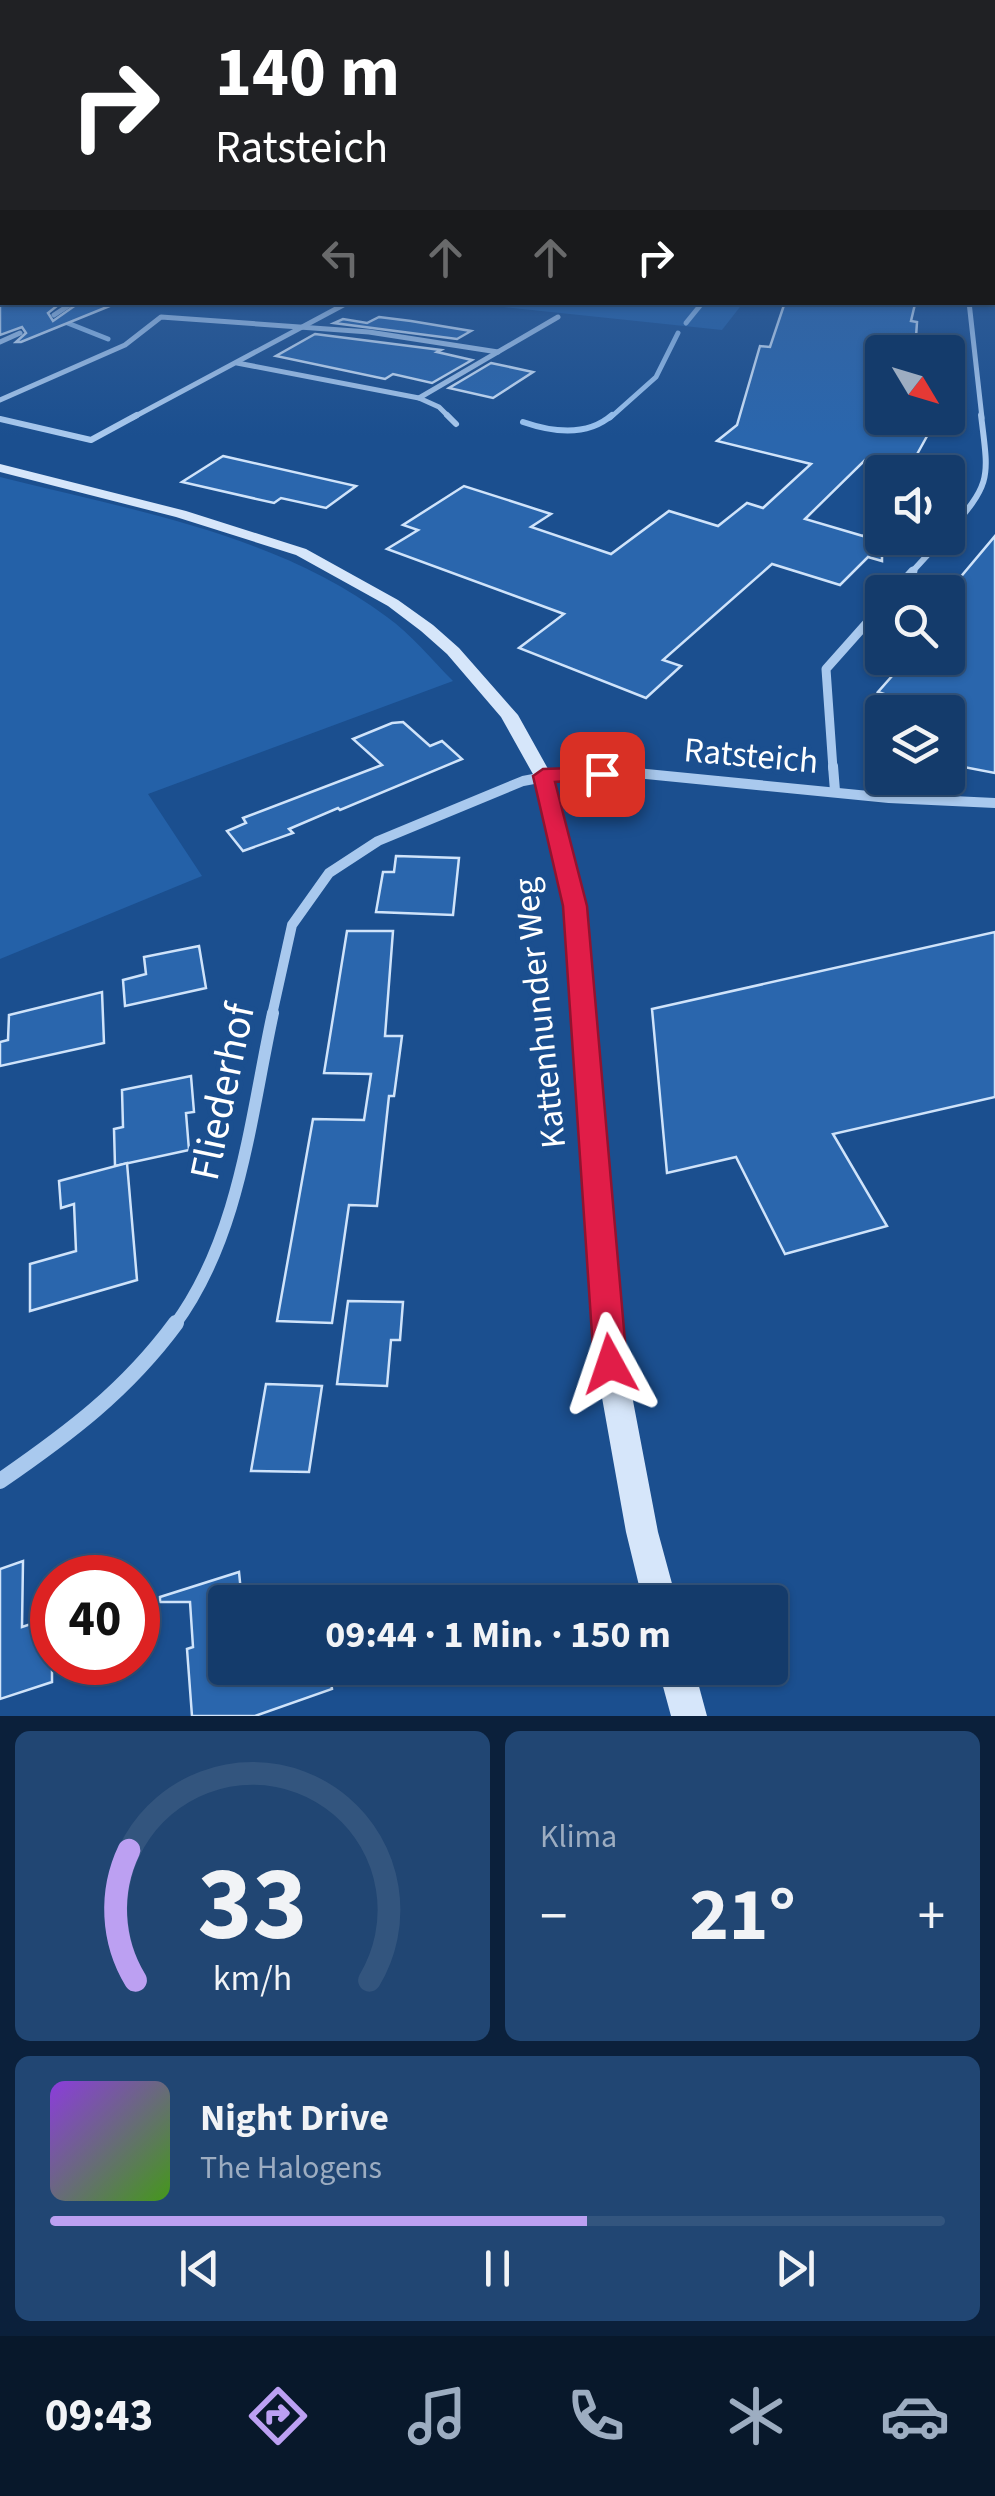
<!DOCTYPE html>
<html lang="de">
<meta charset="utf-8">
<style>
body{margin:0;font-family:"Source Sans 3",sans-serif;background:#214673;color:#f1f3f6;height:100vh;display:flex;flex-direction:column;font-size:38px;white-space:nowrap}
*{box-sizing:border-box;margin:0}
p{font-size:32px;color:#9dadc1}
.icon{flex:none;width:55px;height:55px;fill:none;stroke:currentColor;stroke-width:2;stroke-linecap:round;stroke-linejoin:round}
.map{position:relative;height:1716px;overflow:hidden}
.details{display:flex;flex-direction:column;gap:15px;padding:15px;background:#0b203b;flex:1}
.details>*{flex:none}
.top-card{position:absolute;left:0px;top:0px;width:995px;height:305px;box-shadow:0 2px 8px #0004,0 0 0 2px #33557e;background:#202124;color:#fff;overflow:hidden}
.needle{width:65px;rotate:128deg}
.tools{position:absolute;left:865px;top:335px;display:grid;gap:20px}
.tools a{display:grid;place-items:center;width:100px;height:100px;border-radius:10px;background:#143b6b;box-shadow:0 2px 8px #0004,0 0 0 2px #33557e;font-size:50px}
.speed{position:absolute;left:30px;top:1555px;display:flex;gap:20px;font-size:50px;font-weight:700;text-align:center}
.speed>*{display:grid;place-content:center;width:130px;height:130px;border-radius:50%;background:#143b6b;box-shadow:0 2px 8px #0004,0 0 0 2px #33557e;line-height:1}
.speed .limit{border:15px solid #d22;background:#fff;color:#111}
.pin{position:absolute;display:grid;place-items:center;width:85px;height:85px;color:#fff;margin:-42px;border-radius:20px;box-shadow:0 5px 15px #0006}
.me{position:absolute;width:110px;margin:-55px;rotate:355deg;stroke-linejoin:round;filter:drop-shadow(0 0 8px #0008)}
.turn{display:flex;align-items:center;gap:35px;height:210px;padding:0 50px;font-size:45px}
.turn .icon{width:130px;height:130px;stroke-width:2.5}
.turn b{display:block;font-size:70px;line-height:85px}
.lanes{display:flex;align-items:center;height:95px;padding:0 50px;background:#0003;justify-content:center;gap:50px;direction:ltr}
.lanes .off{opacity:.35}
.big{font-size:75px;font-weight:700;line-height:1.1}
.details .card{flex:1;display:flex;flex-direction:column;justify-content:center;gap:15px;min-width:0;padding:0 35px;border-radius:15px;background:#214673}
.details .dial{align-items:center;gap:0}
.dial svg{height:260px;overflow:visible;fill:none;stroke:#33557e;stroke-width:7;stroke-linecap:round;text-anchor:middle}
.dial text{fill:#f1f3f6;stroke:none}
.song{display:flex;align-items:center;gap:30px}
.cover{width:120px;height:120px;border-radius:15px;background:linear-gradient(135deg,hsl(270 70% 55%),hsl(100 70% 35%))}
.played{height:10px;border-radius:5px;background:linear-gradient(90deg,#bca0f2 60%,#33557e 60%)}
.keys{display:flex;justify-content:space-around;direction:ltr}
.heat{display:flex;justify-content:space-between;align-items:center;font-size:55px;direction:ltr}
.details .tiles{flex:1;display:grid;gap:15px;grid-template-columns:1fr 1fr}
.card:last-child{grid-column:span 2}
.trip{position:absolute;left:208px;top:1585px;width:580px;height:100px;border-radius:10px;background:#143b6b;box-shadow:0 2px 8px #0004,0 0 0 2px #33557e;font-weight:700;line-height:100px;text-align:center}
.menu{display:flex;height:160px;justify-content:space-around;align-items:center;background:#08182b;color:#9dadc1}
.menu .icon{width:70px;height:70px}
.menu .current{color:#bca0f2}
.menu b{font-size:45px;color:#f1f3f6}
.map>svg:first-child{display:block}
</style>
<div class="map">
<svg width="995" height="1716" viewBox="0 0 995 1716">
<rect width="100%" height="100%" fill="#1b4f8f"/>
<g fill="#2461a8">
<polygon points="466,303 743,302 743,303 722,330"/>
<path d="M0 477C131 510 277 534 387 617 411 634 432 660 453 681L148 794 202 876 0 959Z"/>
</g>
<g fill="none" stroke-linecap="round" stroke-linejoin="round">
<g stroke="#9cc4f0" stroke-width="5">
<polyline points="60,320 108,339"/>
<polyline points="686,323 703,302"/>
<polyline points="610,418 656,377 678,333"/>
</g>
<path stroke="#9cc4f0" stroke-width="6" d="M523 422C552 432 587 437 612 415"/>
</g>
<g fill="#2a66ad" stroke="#cfe3fa" stroke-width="2.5">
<polygon points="0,302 62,302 48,313 53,321 80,302 117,303 21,342 16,342 26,333 22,327 0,335"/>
<polygon points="785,302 915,304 911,321 917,322 915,352 882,352 882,418 937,418 910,467 865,460 805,519 863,536 882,517 882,561 868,557 840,585 772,564 663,660 681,666 646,698 519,648 564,614 387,549 418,530 403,525 464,486 551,514 531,527 611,554 669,511 718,526 747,503 763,508 811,464 717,441 737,425 760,346 770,347"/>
<polygon points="379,317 411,321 471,331 457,339 334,323 343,319 367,323"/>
<polygon points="315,334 441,350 437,352 472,360 432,383 393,374 385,379 276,356"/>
<polygon points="491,363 533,372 493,398 449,388"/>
<polygon points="223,456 356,486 326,508 281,498 274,503 182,482"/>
<polygon points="995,536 995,773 948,764 948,712 937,712 878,692 908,658 948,658 948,592"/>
<polygon points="403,722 430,746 442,741 462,759 340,810 338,808 289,829 293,833 243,851 227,831 246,823 243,818 382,765 353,739 392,723"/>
<polygon points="396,856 459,858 453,915 376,912 383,872 394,872"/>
<polygon points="347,931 393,931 385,1036 402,1036 394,1096 389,1096 377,1206 349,1205 332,1323 277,1321 313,1119 364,1120 371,1074 324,1073"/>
<polygon points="995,932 995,1097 833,1134 887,1226 785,1254 736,1157 667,1173 652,1009"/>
<polygon points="199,946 206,988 125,1006 123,980 146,974 144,957"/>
<polygon points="102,992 104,1043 0,1066 0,1042 8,1040 9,1015"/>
<polygon points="191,1076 194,1112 186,1113 189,1150 115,1166 114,1129 123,1127 122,1090"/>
<polygon points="127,1163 137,1280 30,1311 30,1264 76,1251 74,1204 61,1208 59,1181"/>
<polygon points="348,1301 403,1302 400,1340 391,1340 387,1386 337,1384"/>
<polygon points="266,1384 322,1386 309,1472 251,1471"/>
<polygon points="23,1561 22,1627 52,1617 52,1682 0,1699 0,1569"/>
<polygon points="239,1572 242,1602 225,1602 225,1668 329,1668 332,1689 255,1716 192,1716 187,1649 193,1647 190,1602 160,1602 160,1597"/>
</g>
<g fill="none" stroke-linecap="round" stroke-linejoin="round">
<g stroke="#a9c9ee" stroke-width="5">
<polyline points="969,302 982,418"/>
<polyline points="54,315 74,302"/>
<polyline points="0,342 20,333"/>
<polyline points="237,363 419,398 439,407 450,418"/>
<polyline points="419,398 558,317"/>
<polyline points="0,400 125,345 161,317 369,332 498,352"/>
<polyline points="132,418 347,303"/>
</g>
<g stroke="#a9c9ee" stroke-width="6">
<polyline points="447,415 456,424"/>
<polyline points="0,419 91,440 137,415"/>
<path d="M948 533C992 482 989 480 981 415"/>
<polyline points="911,573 943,538"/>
</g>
<g stroke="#a9c9ee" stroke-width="9">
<polyline points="894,592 913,571"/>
<polyline points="833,769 826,669 882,606"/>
</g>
<g stroke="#a9c9ee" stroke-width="10">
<polyline points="833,766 835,791"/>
<polyline points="272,1015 292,925 329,873 378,841 523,781 560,774 626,772 889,798 995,803"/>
</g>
<path stroke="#a9c9ee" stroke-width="12" d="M174 1326C240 1237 250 1119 273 1013"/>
<path stroke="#a9c9ee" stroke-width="16" d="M0 1481C68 1434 126 1391 176 1323"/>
<g fill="#d6e6fa" fill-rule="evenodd">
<polygon points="0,464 186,511 306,549 398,600 433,625 459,648 518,715 552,776 585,906 626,1364 658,1532 677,1602 643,1602 626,1532 596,1364 565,906 534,776 501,717 447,654 421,631 388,606 296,555 176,517 0,472"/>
<polygon points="658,1668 694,1668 707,1716 671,1716"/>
</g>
</g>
<linearGradient id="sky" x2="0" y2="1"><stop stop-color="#0f2b4f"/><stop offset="0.45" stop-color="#39639b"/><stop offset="1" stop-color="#39639b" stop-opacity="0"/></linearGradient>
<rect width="995" height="436" fill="url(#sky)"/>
<polygon fill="#e11d48" stroke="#92132f" stroke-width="2.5" points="602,767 610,769 613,774 610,778 555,782 587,906 627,1364 622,1376 610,1381 599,1376 594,1364 563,906 533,776 543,769"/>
<g text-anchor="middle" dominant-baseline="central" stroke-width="10" stroke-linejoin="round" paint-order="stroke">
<g font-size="35" fill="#fff" stroke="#1b4f8f">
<text transform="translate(751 756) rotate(5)">Ratsteich</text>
<text transform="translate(540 1013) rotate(-96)">Kattenhunder Weg</text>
</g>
<g font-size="42" fill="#fff" stroke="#1b4f8f">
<text transform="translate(223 1092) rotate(-78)">Fliederhof</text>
</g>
</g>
</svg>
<div class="tools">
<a><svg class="needle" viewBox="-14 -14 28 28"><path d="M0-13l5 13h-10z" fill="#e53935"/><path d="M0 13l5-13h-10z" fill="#9dadc1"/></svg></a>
<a><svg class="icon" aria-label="sound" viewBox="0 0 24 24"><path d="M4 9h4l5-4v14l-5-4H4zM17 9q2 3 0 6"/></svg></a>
<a><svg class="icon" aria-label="search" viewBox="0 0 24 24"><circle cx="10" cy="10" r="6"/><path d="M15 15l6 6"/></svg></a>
<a><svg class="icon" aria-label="layers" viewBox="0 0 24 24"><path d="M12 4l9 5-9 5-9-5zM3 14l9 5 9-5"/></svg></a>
</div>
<div class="speed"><div class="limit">40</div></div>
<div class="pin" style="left:602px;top:774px;background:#d93025"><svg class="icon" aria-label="arrive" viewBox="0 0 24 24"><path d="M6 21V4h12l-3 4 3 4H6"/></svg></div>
<svg class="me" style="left:610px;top:1364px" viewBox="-20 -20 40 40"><path d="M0-17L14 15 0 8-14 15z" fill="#e11d48" stroke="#fff" stroke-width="4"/></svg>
<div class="trip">09:44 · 1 Min. · 150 m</div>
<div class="top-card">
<div class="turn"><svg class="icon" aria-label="right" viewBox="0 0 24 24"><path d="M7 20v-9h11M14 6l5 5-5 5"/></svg><div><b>140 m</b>Ratsteich</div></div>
<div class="lanes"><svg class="icon off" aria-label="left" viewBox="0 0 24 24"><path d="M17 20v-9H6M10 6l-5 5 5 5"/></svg><svg class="icon off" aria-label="ahead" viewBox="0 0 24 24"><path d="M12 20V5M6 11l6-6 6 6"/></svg><svg class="icon off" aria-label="ahead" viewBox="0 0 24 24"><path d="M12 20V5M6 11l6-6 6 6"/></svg><svg class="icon" aria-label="right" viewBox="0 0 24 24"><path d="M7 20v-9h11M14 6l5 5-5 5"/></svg></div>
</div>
</div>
<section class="details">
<div class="tiles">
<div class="card dial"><svg viewBox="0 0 100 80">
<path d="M14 69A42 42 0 1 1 86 69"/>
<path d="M14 69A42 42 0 0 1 12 29" stroke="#bca0f2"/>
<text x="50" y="56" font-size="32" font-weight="700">33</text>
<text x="50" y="72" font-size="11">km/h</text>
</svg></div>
<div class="card"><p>Klima</p>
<div class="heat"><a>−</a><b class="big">21°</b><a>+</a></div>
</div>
<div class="card">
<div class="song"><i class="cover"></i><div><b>Night Drive</b><p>The Halogens</p></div></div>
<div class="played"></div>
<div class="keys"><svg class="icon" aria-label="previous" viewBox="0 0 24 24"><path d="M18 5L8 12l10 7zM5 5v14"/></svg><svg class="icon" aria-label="pause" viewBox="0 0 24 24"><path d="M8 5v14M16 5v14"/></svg><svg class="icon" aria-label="next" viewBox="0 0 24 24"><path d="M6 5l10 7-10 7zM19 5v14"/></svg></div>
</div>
</div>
</section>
<nav class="menu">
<b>09:43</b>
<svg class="icon current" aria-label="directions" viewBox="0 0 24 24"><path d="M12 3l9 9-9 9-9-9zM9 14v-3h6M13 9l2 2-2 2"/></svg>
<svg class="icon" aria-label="music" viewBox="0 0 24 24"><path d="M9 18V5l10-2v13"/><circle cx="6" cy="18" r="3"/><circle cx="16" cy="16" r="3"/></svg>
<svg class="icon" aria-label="phone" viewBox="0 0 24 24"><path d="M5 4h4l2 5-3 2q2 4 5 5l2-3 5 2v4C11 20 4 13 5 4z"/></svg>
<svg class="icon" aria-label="climate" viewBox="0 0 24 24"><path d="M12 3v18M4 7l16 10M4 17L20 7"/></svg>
<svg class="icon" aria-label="car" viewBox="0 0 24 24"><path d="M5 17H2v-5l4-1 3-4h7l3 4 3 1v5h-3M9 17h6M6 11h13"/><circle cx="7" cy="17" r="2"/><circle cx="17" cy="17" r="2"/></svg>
</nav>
